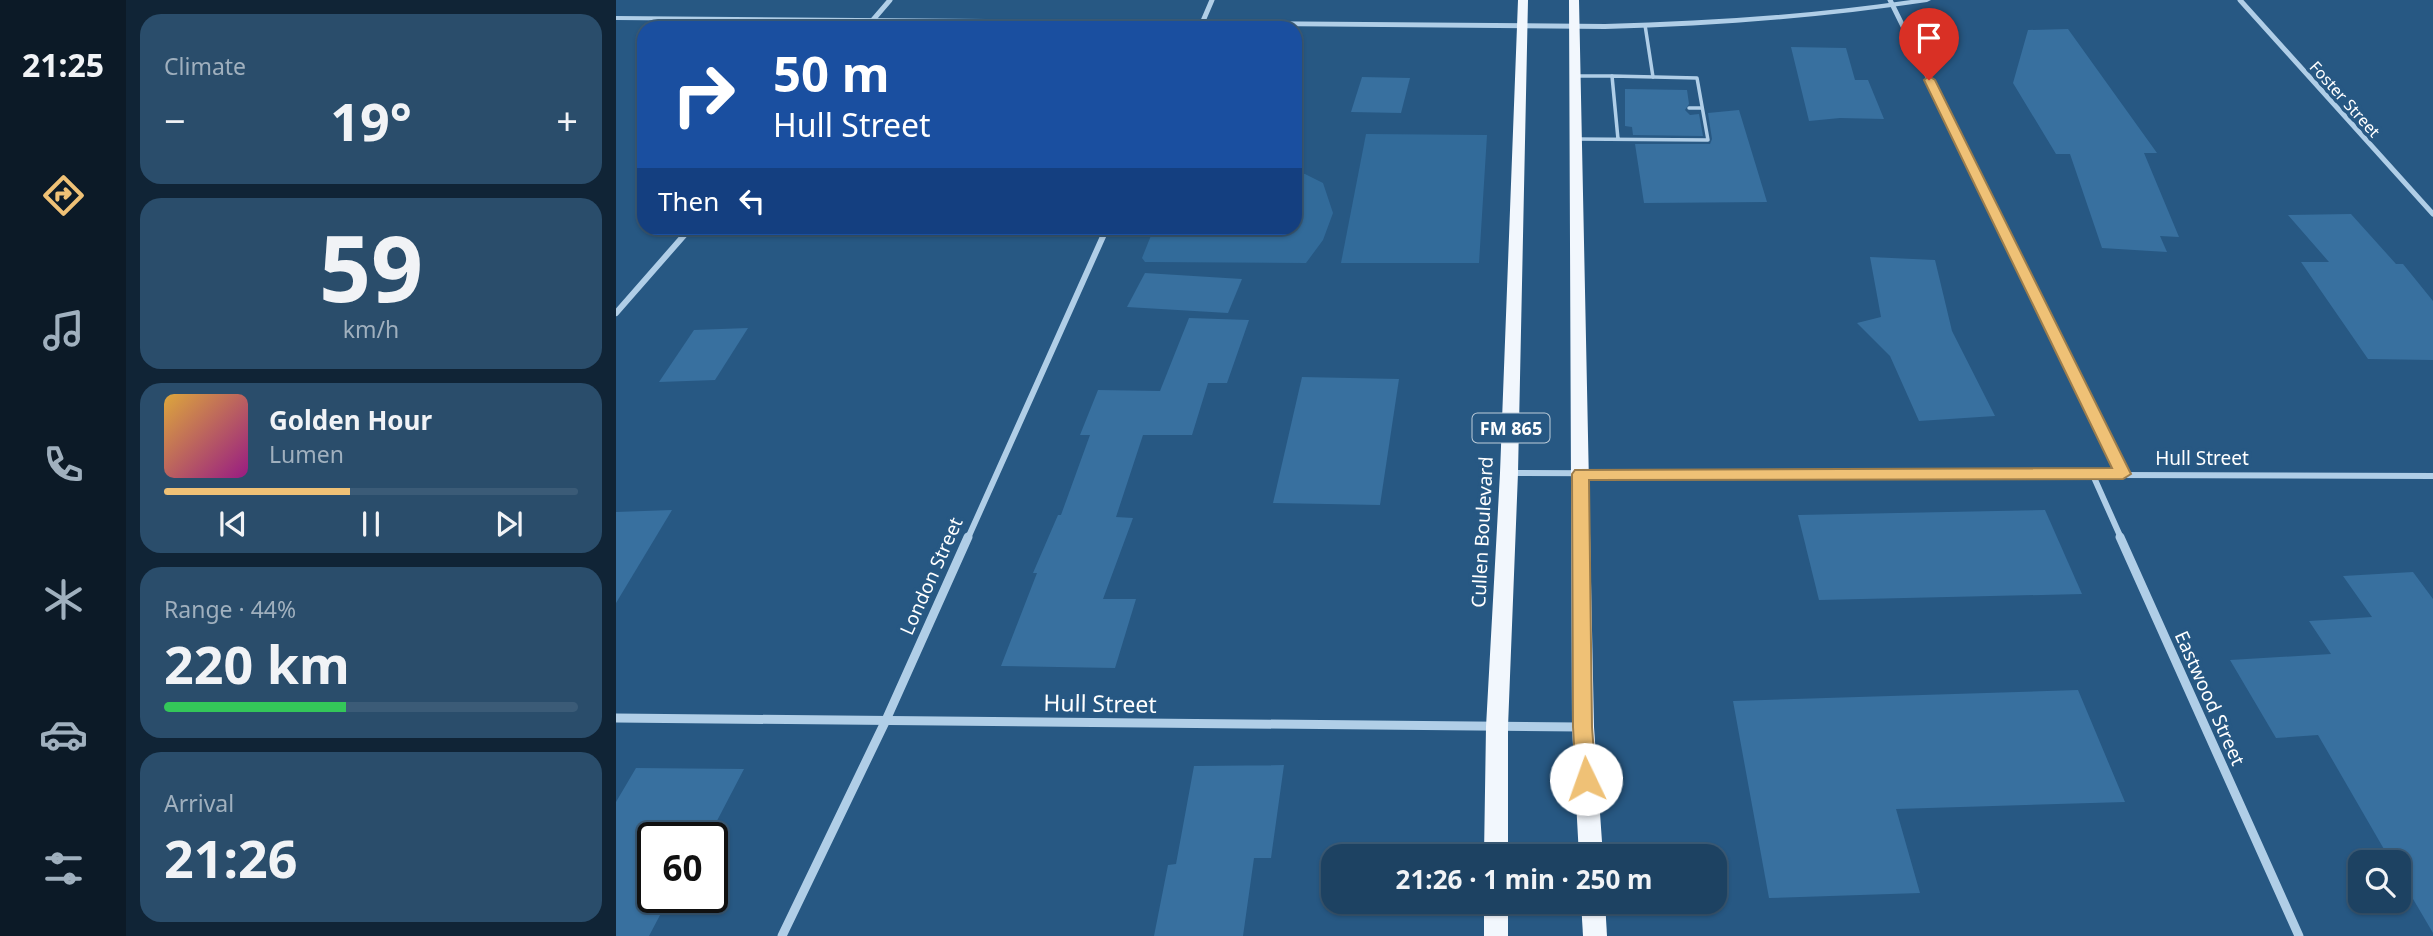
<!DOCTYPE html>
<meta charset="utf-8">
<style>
body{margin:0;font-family:"Noto Sans",sans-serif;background:#2a4d6b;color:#f1f3f6;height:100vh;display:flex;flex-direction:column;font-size:26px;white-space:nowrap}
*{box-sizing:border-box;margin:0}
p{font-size:23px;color:#a0b0be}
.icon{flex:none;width:38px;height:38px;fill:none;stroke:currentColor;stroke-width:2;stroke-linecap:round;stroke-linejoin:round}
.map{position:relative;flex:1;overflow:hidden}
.side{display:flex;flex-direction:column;gap:14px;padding:14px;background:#102436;width:490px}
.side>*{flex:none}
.guide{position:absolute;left:21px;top:21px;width:665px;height:214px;border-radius:21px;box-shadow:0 2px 5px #0004,0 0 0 2px #3b5b77;background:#1a4fa0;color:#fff;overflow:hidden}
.controls{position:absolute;left:1732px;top:850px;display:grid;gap:14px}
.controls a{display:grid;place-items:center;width:63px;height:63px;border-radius:14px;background:#1d4262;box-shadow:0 2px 5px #0004,0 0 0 2px #3b5b77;font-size:35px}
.speed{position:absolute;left:21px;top:822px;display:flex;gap:14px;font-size:35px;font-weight:700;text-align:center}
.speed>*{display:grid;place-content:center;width:91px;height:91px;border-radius:50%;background:#1d4262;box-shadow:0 2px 5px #0004,0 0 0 2px #3b5b77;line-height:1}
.speed .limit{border:4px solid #111;border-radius:10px;background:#fff;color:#111}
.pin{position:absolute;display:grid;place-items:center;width:60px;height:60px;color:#fff;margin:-72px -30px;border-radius:50% 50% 50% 0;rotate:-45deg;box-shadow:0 0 7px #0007}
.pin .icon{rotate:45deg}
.me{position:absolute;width:77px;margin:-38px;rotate:357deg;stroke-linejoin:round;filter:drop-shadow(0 0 5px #0008)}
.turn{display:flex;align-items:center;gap:24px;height:147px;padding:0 21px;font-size:32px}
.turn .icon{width:91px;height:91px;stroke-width:2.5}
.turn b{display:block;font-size:49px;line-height:60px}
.then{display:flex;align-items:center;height:66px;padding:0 21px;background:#0003;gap:14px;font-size:26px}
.big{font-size:52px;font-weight:700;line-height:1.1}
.side .tile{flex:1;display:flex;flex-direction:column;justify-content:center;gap:10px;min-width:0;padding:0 24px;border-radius:21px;background:#2a4d6b}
.side .dial{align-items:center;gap:0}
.dial b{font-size:91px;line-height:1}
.song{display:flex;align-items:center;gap:21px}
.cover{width:84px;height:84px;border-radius:10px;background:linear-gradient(135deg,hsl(40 70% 55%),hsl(310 70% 35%))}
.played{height:7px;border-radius:4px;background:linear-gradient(90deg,#efc176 45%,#3b5b77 45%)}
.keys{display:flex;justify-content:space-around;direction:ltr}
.heat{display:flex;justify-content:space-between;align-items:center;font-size:38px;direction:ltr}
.charge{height:10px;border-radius:5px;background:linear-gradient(90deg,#34c759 44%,#3b5b77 0)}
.trip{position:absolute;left:705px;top:844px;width:406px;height:70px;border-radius:21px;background:#1d4262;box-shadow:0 2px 5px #0004,0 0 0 2px #3b5b77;font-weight:700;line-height:70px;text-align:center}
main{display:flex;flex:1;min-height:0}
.tab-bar{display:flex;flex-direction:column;width:126px;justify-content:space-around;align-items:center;background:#0c1a27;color:#a0b0be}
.tab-bar .icon{width:49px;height:49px}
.tab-bar .current{color:#efc176}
.tab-bar b{font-size:32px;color:#f1f3f6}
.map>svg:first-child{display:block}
</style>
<main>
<nav class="tab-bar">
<b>21:25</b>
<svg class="icon current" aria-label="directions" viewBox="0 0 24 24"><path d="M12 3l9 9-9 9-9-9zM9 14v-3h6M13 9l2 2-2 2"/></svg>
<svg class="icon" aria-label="music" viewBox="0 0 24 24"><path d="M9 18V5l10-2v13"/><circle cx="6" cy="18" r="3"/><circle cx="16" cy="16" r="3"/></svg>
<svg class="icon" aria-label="phone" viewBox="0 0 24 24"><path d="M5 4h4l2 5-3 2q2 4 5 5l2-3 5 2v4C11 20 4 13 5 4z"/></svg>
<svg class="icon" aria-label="climate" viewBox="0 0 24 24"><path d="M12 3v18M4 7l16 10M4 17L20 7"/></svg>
<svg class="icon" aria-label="car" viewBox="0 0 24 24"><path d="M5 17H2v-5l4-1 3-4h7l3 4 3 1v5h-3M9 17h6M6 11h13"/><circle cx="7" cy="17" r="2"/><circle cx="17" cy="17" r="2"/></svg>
<svg class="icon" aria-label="filters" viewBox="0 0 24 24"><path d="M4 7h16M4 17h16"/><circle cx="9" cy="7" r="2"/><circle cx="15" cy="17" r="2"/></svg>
</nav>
<section class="side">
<div class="tile"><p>Climate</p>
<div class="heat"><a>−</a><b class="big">19°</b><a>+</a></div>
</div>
<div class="tile dial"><b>59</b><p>km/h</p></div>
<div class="tile">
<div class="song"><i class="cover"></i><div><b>Golden Hour</b><p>Lumen</p></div></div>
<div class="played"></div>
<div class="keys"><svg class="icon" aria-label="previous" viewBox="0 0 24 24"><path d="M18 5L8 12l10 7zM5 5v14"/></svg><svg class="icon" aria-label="pause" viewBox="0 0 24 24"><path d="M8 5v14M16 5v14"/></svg><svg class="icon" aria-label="next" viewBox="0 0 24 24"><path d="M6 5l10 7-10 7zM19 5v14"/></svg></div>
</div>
<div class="tile"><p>Range · 44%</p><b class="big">220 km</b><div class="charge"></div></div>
<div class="tile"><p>Arrival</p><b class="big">21:26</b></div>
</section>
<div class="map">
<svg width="1817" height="936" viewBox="0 0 1817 936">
<rect width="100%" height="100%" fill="#275883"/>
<g fill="#326b9a">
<polygon points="750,134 871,135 863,263 725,263"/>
<polygon points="679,174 689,174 707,183 717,213 707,240 690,263 529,262 526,258 538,228 679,228"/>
</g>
<g fill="#38709f">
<polygon points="1452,29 1541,153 1528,153 1563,237 1544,236 1551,252 1486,248 1454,154 1440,154 1397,83 1412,30"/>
<polygon points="1175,47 1230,48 1239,80 1252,80 1268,119 1224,118 1193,121"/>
<polygon points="746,77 794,78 785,113 735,112"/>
<polygon points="1009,89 1071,90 1073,104 1069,110 1074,115 1083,114 1087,136 1017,135 1016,127 1009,126"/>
<polygon points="1123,110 1151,202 1028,203 1019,144 1094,144 1096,139 1092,113"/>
<polygon points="1735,214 1780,264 1787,264 1817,301 1817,360 1752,359 1685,262 1713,262 1672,215"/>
<polygon points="1254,257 1319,260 1336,331 1379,416 1303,421 1274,356 1241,323 1265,317"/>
<polygon points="529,273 626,279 612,313 511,307"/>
<polygon points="573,318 633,320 611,383 592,383 576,435 527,435 500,517 517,518 487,599 520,599 499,668 385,666 421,573 417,573 442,515 445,515 474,435 464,435 482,390 544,391"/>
<polygon points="132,328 99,380 43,382 78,330"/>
<polygon points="686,377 783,379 764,505 657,503"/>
<polygon points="56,510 0,603 0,512"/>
<polygon points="1429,510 1466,594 1203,600 1182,515"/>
<polygon points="1797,572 1817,599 1817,933 1783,875 1783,863 1776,863 1702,735 1660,738 1614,660 1715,654 1693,621 1756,617 1727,576"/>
<polygon points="1462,690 1509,802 1280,809 1304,893 1153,898 1117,701"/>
<polygon points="668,765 655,858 638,858 627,936 538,936 552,865 560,864 578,766"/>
<polygon points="20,768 128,769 92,838 37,838 37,898 53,898 33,936 0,936 0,802"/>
</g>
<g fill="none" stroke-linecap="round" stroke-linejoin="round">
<g stroke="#b0cee7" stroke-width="3.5">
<polyline points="1029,25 1037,77"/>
<polyline points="960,76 996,76"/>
<polyline points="1073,108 1086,108"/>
<polyline points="960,139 1092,140 1081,78 996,76 1002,139"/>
</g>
<g stroke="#b0cee7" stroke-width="5">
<polyline points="1274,0 1389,234"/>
<polyline points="1624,0 1817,214"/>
<polyline points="250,28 274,0"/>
<polyline points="584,28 596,0"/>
<polyline points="70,234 75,228"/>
<polyline points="488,234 491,228"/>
</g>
<g stroke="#b0cee7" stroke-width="6">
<polyline points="1388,232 1507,474"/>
<polyline points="0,313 71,232"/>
<polyline points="894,473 1817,476"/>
<polyline points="1476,473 1505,538"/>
<polyline points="352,538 489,232"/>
</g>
<g stroke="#b0cee7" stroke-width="9">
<polyline points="1504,537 1683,936"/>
<polyline points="0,718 963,727"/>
<polyline points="166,936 270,720 352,537"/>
</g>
<path fill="#b0cee7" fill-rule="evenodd" d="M1295 0H1315L1311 2C1204 18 1097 26 989 29L0 20V16L989 24C1092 21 1193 15 1295 0Z"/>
<g fill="#f2f7fd" fill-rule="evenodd">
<polygon points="902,0 912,0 902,473 892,727 892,856 868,856 870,727 884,473"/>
<polygon points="953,0 963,0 978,727 987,856 963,856 956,727"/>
<rect x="868" y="901" width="24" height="35"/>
<polygon points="965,901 989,901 991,936 967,936"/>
</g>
</g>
<polygon fill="#efc176" stroke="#9b7d4d" stroke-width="2" points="1313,76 1319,80 1515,474 1507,479 973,480 976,727 980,779 977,785 970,787 963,785 960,779 957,727 956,474 959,470 1496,468 1308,80"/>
<g text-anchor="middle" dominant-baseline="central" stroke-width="7" stroke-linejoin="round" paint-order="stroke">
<g font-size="16" fill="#fff" stroke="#275883">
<text transform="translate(1729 99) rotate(48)">Foster Street</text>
</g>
<rect fill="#275883" stroke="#becdda" stroke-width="2" x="856.5" y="413.5" width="77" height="29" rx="5"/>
<g font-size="18" font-weight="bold" fill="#fff">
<text x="895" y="428">FM 865</text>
</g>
<g font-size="19" fill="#fff" stroke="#275883">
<text x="1586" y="458">Hull Street</text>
<text transform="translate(866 532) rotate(-87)">Cullen Boulevard</text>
<text transform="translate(315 576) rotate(-66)">London Street</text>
<text transform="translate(1594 698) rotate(66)">Eastwood Street</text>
</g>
<g font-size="23" fill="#fff" stroke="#275883">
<text transform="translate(484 703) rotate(1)">Hull Street</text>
</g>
</g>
</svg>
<div class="controls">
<a><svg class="icon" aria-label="search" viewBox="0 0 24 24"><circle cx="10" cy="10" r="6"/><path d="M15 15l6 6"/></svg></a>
</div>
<div class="speed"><div class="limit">60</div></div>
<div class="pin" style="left:1313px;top:80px;background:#d93025"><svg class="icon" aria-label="arrive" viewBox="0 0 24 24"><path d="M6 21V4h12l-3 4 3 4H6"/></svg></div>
<svg class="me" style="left:970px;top:779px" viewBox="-20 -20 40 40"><circle r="19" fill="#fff"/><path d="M0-13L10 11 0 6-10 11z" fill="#efc176"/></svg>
<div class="trip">21:26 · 1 min · 250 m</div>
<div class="guide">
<div class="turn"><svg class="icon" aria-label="right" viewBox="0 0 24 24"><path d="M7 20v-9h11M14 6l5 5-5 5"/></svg><div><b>50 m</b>Hull Street</div></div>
<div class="then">Then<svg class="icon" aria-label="left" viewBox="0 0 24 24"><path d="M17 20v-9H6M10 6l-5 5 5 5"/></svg></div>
</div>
</div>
</main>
